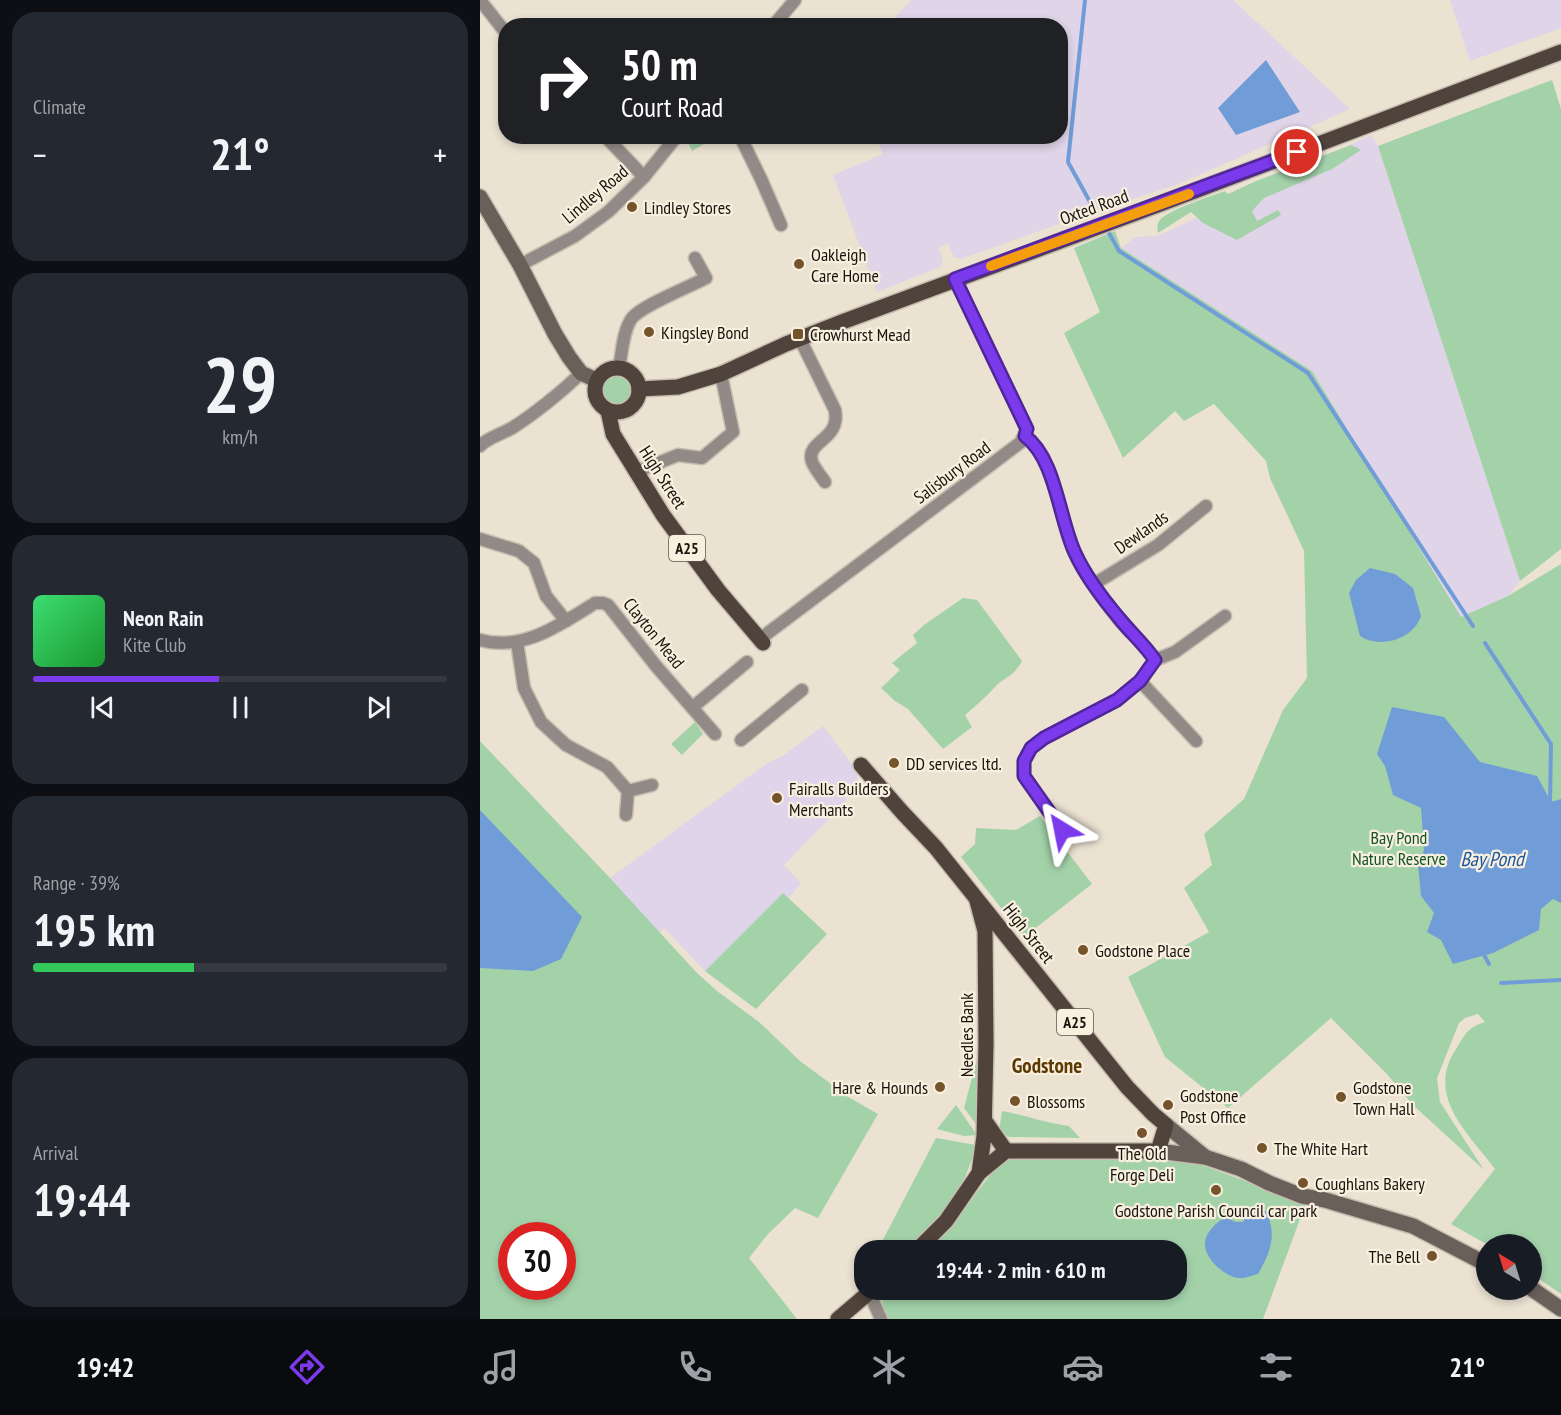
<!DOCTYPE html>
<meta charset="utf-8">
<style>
body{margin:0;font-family:"PT Sans Narrow",sans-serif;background:#242831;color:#f1f3f6;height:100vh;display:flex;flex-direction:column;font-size:22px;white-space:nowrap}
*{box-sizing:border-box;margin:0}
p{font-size:20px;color:#9ea1a6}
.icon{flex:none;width:33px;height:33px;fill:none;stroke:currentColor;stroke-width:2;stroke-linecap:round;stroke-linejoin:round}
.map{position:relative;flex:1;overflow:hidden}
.sheet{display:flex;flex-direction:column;gap:12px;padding:12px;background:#0d0f14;width:480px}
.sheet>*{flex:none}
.guide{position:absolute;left:18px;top:18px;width:570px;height:126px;border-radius:24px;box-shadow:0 3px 9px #0003;background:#202124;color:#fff;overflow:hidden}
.needle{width:39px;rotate:322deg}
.fabs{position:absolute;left:996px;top:1234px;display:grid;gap:12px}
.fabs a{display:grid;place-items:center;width:66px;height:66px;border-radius:50%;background:#171b24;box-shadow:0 3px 9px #0003;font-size:30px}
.speed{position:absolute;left:18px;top:1222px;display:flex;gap:12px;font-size:30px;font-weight:700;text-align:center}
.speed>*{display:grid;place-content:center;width:78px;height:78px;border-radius:50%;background:#171b24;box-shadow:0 3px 9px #0003;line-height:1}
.speed .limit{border:9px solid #d22;background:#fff;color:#111}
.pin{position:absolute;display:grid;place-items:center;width:51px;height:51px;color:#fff;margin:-26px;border:3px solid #fff;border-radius:50%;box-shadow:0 2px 6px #0007}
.me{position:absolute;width:66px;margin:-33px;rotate:325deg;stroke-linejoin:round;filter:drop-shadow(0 0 4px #0008)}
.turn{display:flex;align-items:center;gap:21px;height:126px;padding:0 24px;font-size:27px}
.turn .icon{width:78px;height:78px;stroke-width:2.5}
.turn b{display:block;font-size:42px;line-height:51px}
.big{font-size:45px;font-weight:800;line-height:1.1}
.sheet .widget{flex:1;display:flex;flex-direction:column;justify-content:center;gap:9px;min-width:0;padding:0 21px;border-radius:24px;background:#242831}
.sheet .dial{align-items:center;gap:0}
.dial b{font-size:78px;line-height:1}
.song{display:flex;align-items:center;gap:18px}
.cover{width:72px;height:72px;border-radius:9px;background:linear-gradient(135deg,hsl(140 70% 55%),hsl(130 70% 35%))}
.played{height:6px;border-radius:3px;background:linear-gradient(90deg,#7c3aed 45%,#363941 45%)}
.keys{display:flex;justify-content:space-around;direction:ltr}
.heat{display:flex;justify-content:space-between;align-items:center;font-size:33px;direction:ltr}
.charge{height:9px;border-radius:4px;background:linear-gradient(90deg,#34c759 39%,#363941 0)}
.trip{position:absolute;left:374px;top:1240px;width:333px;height:60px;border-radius:24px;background:#171b24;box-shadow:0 3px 9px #0003;font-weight:800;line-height:60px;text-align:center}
.tabs{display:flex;height:96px;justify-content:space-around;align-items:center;background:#090b0e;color:#9ea1a6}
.tabs .icon{width:42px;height:42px}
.tabs .active{color:#7c3aed}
.tabs b{font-size:27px;color:#f1f3f6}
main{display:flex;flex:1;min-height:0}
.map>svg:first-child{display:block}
</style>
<main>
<section class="sheet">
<div class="widget"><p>Climate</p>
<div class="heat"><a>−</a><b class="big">21°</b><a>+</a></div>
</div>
<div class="widget dial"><b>29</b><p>km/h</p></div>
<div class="widget">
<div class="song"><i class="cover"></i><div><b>Neon Rain</b><p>Kite Club</p></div></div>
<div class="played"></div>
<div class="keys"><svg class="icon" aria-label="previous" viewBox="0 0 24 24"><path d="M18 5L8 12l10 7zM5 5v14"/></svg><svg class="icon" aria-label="pause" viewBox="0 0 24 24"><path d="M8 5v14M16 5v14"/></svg><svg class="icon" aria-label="next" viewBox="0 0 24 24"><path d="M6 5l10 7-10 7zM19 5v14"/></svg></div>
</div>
<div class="widget"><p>Range · 39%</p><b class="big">195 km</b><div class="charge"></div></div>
<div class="widget"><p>Arrival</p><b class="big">19:44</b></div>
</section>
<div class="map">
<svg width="1081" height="1319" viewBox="0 0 1081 1319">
<rect width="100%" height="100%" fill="#ebe2d2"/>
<g fill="#dfd4e9">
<polygon points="970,0 1081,0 1081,28 990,61"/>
<polygon points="343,726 376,770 378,780 362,793 367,800 304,865 321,883 308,899 303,893 225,971 184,928 179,933 130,878 286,764 304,755"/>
</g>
<g fill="#e0d4e8">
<polygon points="431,0 753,0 870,109 696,185 615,211 481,259 474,257 468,243 458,248 463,260 460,267 397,292 353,175 403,154 396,137 580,136 580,26 408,25"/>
<polygon points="891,135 898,146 1040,581 1028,596 981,617 832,371 641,248 656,237 678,236"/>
</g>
<g fill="#a3d2a9" fill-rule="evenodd">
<polygon points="1072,80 1081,109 1081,549 1040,581 898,146"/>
<polygon points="205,136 236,136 236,137 212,151"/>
<path d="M871 145 881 150 852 169 784 198 772 211 777 221 798 210 801 215 757 240 723 223 711 212 678 233C677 228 677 224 680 220 688 210 731 196 745 191L748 194 776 181Z"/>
<path d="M635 231 641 248 832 371 981 617 1028 596 1081 564V1294L1052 1274V1245H1008L971 1224 1015 1169C988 1133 945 1096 976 1049 986 1033 987 1028 1005 1022L998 1014 985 1018 979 1023 957 1078 960 1102 1004 1170 934 1106 906 1073 851 1018 748 1108 685 1057 648 977 729 932 704 888 732 865 724 834 764 799 803 710 827 678 824 551 790 478 786 461 734 404 704 421 695 411 643 458 584 333 620 312 594 248Z"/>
<circle cx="137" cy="390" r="16"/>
<path d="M483 598 497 600 542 661C532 679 525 676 514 688 505 698 495 706 485 715L492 727 463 749 428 709 415 701 401 688 420 670 412 663 437 643 433 635 444 625Z"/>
<polygon points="215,722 223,734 202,755 191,744"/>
<path d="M0 741 130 878 216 972 237 991 279 1022 320 1061 370 1098 398 1114 338 1218 315 1208 288 1234 269 1258 317 1319H0ZM32 1236H82V1287H32Z"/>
<polygon points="560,816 612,884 544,937 481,857 495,844 496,828 536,830"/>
<polygon points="303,893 347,934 276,1009 225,971"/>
<polygon points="497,1059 499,1128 484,1108"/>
<polygon points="476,1105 497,1135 484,1136 457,1129"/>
<path d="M522 1111C545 1115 566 1123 589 1126L600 1138 529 1137 519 1131Z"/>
<path d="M456 1138 496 1145C484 1192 461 1219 425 1251H397Z"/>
<polygon points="535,1155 702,1158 826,1203 783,1319 405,1319 402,1298 408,1290 696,1290 696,1251 448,1251 465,1234 521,1161"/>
</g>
<g fill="#709dd7">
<polygon points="786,60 820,112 756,135 738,108"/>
<path d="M890 568 915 574 933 588 941 616C933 640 899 649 880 636L869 593 876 580Z"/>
<polygon points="912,707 964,717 1000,762 1057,776 1071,802 1081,799 1081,903 1073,899 1061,909 1059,930 1013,953 973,964 961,940 947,932 954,913 941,896 938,865 944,850 941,808 913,795 905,766 897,754"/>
<polygon points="0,810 102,917 81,959 53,971 0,968"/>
<path d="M777 1207 786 1211C797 1235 791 1251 778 1274 772 1275 765 1279 759 1278 745 1277 723 1258 725 1242 727 1230 737 1222 746 1217L755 1222H763L767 1215Z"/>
</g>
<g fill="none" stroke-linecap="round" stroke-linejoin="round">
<g stroke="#709dd7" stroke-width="4">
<polyline points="605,0 588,162 615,211"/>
<polyline points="629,233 639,251 828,373 993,626"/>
<polyline points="1005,643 1071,744 1070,804"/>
<polyline points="1006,951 1004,955 1009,964"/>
<polyline points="1021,983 1081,980"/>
</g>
<g stroke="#c5bdaf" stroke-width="15">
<g id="street">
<polyline points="0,0 26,33"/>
<polyline points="293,26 315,0"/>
<polyline points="260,136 281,179 301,225"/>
<polyline points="164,177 197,136"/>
<polyline points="40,265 95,236 128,212 164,177 125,136"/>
<path d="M320 339 355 410C361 441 325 440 332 462 335 469 341 476 345 482"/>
<path d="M139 368C142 353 143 330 152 318 163 305 209 287 226 278L215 258"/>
<path d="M545 436C576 458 579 520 595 553 604 574 624 600 638 618 650 632 664 644 675 660L660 681 637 700 564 738 551 748 544 761V776L582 830"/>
<path d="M0 446C7 438 22 434 32 428 53 415 84 390 101 373"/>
<polyline points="156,472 198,455 222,458 253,432 241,374"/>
<polyline points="0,539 39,551 54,563 66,596 86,621"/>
<polyline points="614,584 678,545 726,506"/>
<polyline points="280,639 541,442 547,429 475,279"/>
<path d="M0 640C43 652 81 624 115 603H123L128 605 176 666 235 734"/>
<polyline points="37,642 44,688 61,722 86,745 127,767 148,791 146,815"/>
<polyline points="675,660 695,652 745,616"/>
<polyline points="660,681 716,741"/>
<polyline points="213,707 267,662"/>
<polyline points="261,740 322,690"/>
<polyline points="148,791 172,785"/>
<polyline points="388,1294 392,1299 401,1319"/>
</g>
</g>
<g stroke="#c5bdaf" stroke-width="18">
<g id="secondary">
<polyline points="0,197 40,265 75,334 89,357 101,373 116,380"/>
<polyline points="686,1125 725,1157"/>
<polyline points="678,1151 725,1157 761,1169 789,1183 822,1196 845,1200 933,1226 1006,1264"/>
<polyline points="1052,1289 1081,1309"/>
</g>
</g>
<g stroke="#c5bdaf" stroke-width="18">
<g id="primary">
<circle cx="137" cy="390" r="22"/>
<polyline points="159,389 198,387 241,374 306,344 362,322 683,203 1081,52"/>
<polyline points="128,411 133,434 183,515 238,590 283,643"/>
<polyline points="381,765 422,812 456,848 647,1087 673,1114 686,1125 678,1151 526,1151 499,1173 466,1221 436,1251"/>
<polyline points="497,901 505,931 506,1044 504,1136 499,1173"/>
<polyline points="505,1121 526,1151"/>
<polyline points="358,1319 392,1290"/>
</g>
</g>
<use href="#street" stroke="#918a86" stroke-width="12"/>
<use href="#secondary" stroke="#6a605a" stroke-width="15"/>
<use href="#primary" stroke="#4f433b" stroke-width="15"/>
</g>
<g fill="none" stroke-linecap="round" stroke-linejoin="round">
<g stroke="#51269a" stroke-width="15">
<path id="route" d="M582 830 544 776V761L551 748 564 738 637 700 660 681 675 660C664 644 650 632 639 618 623 599 605 575 595 553 579 519 576 459 545 436L547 429 475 279 817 152"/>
</g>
<use href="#route" stroke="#7c3aed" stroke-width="10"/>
<polyline stroke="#f59e0b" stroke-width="10" points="511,266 709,194"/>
</g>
<g fill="#75542b" stroke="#f9efdf" stroke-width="2">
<circle cx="152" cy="207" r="6"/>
<circle cx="319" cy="264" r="6"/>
<circle cx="169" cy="332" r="6"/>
<rect x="312" y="328" width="12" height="12" rx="3"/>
<circle cx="414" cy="763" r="6"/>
<circle cx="297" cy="798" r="6"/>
<circle cx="603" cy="950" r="6"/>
<circle cx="460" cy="1087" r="6"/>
<circle cx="861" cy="1097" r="6"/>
<circle cx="535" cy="1101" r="6"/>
<circle cx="688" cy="1105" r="6"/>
<circle cx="662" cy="1133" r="6"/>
<circle cx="782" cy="1148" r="6"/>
<circle cx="823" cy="1183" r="6"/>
<circle cx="736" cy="1190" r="6"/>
<circle cx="952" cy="1256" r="6"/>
</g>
<g text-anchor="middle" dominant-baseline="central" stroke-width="4.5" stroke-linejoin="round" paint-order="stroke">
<g fill="#f9efdf" stroke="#5b564d" stroke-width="1.5">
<rect x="189" y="535" width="36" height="26" rx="4.5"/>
<rect x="577" y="1009" width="36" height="26" rx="4.5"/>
</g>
<g font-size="16" font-weight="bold" fill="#17140e">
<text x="207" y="548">A25</text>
<text x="595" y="1022">A25</text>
</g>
<g font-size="18" fill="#17140e" stroke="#f9efdf">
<text transform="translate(115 194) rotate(-40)">Lindley Road</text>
<text transform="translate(614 207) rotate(-20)">Oxted Road</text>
<text transform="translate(472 472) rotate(-37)">Salisbury Road</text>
<text transform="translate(183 477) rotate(57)">High Street</text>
<text transform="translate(661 532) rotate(-35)">Dewlands</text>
<text transform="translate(174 633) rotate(51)">Clayton Mead</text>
<text transform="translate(549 933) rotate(52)">High Street</text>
<text transform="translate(486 1035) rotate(-90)">Needles Bank</text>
</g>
<g font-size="18" fill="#17140e" stroke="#f9efdf" text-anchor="start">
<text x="164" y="207">Lindley Stores</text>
<text x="331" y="254">Oakleigh<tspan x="331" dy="21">Care Home</tspan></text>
<text x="181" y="332">Kingsley Bond</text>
<text x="330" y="334">Crowhurst Mead</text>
<text x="426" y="763">DD services ltd.</text>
<text x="309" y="788">Fairalls Builders<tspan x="309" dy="21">Merchants</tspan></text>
<text x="615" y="950">Godstone Place</text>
<text x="448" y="1087" text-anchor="end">Hare &amp; Hounds</text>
<text x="873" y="1087">Godstone<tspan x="873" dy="21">Town Hall</tspan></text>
<text x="700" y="1095">Godstone<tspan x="700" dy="21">Post Office</tspan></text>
<text x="547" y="1101">Blossoms</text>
<text x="794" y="1148">The White Hart</text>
<text x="662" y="1153" text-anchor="middle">The Old<tspan x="662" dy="21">Forge Deli</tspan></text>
<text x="835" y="1183">Coughlans Bakery</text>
<text x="736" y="1210" text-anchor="middle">Godstone Parish Council car park</text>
<text x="940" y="1256" text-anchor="end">The Bell</text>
</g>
<g font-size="18" fill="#0f5423" stroke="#f9efdf">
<text x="919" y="837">Bay Pond<tspan x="919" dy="21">Nature Reserve</tspan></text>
</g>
<g font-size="20" font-style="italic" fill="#1a569c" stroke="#f9efdf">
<text x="1012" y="859">Bay Pond</text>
</g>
<g font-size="21" font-weight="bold" fill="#5d3a03" stroke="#f9efdf">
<text x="567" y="1065">Godstone</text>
</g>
</g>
</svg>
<div class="fabs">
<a><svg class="needle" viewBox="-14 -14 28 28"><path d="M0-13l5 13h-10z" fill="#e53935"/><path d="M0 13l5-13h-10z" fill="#9ea1a6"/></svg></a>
</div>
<div class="speed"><div class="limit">30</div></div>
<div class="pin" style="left:817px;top:152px;background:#d93025"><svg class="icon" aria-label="arrive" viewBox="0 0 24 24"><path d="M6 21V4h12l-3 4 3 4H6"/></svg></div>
<svg class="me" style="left:582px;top:830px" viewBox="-20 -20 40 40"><path d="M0-17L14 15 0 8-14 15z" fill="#7c3aed" stroke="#fff" stroke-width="4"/></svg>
<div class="trip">19:44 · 2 min · 610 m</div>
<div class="guide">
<div class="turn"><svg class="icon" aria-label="right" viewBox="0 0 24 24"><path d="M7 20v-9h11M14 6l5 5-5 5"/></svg><div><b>50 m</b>Court Road</div></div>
</div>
</div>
</main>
<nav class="tabs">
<b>19:42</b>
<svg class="icon active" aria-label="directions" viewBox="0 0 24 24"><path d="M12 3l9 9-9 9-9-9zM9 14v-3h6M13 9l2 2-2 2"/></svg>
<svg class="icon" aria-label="music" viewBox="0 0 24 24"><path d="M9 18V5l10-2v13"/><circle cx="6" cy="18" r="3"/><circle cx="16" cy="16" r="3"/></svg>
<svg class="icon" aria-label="phone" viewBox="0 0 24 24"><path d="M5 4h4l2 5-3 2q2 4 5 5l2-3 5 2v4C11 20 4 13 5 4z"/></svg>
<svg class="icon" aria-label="climate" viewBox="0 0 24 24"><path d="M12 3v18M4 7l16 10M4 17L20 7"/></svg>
<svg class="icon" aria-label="car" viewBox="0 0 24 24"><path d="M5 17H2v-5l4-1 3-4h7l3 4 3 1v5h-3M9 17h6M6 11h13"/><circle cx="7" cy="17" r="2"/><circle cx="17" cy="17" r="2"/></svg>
<svg class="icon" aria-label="filters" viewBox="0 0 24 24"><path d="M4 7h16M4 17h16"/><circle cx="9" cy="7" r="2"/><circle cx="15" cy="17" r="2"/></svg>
<b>21°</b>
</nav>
